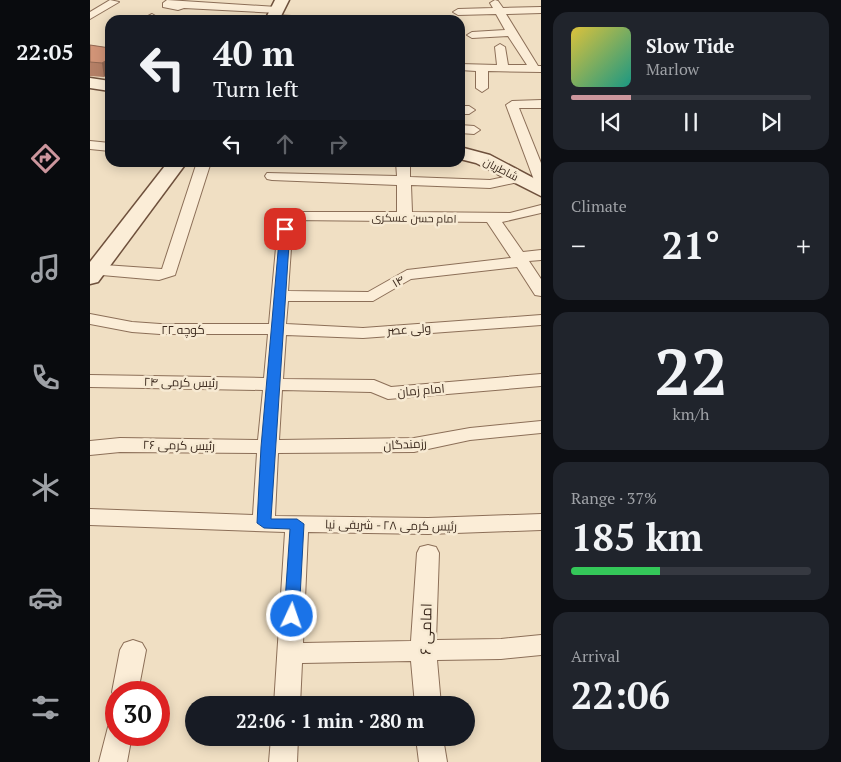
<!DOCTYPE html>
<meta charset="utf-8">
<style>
body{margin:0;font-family:"PT Serif",Cairo,serif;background:#20242c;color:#f1f3f6;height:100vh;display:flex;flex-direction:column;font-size:19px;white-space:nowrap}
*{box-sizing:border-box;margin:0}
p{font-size:16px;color:#9ea1a6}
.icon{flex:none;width:28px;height:28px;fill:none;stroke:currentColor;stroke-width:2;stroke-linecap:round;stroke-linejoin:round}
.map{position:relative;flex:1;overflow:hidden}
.panel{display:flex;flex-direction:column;gap:12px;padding:12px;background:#0d0f14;width:300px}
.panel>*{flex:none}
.top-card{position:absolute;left:15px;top:15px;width:360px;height:152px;border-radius:15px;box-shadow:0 2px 12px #0003;background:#171b24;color:#f1f3f6;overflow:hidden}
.speed{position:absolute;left:15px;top:681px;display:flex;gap:10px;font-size:25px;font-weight:700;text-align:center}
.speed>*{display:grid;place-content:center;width:65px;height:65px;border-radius:50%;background:#171b24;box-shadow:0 2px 12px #0003;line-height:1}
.speed .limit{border:8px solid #d22;background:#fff;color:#111}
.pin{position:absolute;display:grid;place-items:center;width:42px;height:42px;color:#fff;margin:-21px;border-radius:10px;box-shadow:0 2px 8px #0006}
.me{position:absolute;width:55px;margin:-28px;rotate:3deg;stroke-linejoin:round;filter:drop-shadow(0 0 4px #0008)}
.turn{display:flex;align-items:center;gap:18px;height:105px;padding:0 25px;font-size:22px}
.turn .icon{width:65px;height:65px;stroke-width:2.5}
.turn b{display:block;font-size:35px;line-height:42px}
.lanes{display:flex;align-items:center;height:48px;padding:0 25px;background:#0003;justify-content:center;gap:25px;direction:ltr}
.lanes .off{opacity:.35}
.big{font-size:38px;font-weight:700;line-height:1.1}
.panel .card{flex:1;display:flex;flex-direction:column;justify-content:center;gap:8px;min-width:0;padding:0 18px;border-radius:15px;background:#20242c}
.panel .dial{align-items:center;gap:0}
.dial b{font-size:65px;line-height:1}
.song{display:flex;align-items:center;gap:15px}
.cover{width:60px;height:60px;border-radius:8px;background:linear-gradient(135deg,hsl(50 70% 55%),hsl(170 70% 35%))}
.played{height:5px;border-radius:2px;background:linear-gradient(90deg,#cc969d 25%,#363941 25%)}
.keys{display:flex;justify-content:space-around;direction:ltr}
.heat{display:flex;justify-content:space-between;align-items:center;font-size:28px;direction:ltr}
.charge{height:8px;border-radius:4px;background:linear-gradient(90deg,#34c759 37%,#363941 0)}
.trip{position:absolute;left:95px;top:696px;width:290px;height:50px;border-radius:25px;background:#171b24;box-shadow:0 2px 12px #0003;font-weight:700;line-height:50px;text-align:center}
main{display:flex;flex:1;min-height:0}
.dock{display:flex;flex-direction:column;width:90px;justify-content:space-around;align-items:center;background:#090b0e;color:#9ea1a6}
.dock .icon{width:35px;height:35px}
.dock .on{color:#cc969d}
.dock b{font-size:22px;color:#f1f3f6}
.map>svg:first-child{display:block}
</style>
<main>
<nav class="dock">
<b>22:05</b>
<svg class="icon on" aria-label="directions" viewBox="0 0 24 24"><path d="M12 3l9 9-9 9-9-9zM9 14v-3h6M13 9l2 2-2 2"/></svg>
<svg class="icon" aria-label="music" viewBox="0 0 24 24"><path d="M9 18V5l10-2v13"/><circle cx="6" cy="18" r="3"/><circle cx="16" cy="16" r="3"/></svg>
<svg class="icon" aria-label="phone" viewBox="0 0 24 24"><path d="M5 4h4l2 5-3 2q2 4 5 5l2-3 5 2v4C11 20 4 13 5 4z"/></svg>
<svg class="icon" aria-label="climate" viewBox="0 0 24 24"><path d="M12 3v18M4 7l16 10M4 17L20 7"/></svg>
<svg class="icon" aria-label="car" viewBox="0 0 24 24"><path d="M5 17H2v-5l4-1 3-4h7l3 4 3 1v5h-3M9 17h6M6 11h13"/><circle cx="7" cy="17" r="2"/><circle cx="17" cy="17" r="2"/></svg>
<svg class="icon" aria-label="filters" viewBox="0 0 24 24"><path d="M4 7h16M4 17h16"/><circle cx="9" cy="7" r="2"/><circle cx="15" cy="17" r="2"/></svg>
</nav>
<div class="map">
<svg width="451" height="762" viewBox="0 0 451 762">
<rect width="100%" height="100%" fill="#f0dfc3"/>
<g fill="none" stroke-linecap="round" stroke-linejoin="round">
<g stroke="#8c6f58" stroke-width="2">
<g id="street">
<polygon points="20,0 29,2 0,19 0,12"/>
<polygon points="77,0 187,7 192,10 187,13 94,8 88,10 73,7 73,3"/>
<polygon points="405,0 408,1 413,8 451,7 451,13 416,14 448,66 451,66 451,72 398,71 398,88 392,92 386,88 386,71 370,70 370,64 407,65 405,47 410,44 415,47 418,65 437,65 418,36 382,38 377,35 382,32 415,30 406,14 368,15 363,12 368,9 403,8 400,3"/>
<polygon points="62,14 67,17 66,19 51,20"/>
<polygon points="183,15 220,17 225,20 179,20 179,16"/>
<polygon points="451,100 451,108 429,108 451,163 451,189 445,191 438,187 444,180 416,105 422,101"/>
<polygon points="370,106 379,106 385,110 379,114 370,114"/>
<polygon points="370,125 384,126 390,130 384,134 370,133"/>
<polygon points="0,141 20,143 20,151 0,149"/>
<polygon points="107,162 121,162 85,275 69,280 0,274 0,264 72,269"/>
<path d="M306 162H320V177L400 180 428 174 433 175 435 178 433 181 400 188 321 185 322 212 420 213 451 205V213L412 222 433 252 451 250V260L439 261 451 279V296L445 295 427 267 321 279 283 301H198L196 324 273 328 451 315V325L273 338 196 335 193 379 284 380 301 387 451 374V386L298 399 281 392 192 390 189 440 324 438 380 428 451 421V433L380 440 324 452 188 453 185 516 338 518 451 514V530L338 534 218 532 213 643 321 641 327 553 330 547 338 545 346 547 349 553 346 640 411 639 451 635V655L411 659 347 660 351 705H325L321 661 212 663 210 705H184L195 532 0 525V509L163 515 167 453 30 452 0 455V441L30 438 168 440 173 390 0 387V375L174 378 178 334H70L42 332 0 324V314L42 322 70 324H179L189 215 191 212H307V185L182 180 177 179 175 176 177 173 307 176ZM203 220 397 222 421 258 317 270 278 292 198 291Z"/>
<polygon points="43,640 52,643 56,650 48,692 26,692 26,700 22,692 30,650 34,643"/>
<polygon points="26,724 26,735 42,735 37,762 9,762 18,727"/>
<polygon points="181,738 208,738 207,762 179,762"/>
<polygon points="326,738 353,738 357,762 329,762"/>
</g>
</g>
<g stroke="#6e503c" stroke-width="3">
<g id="secondary">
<polygon points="185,0 199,0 189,20 175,20"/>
<polygon points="0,78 20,81 20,91 0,88"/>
<polygon points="370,147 400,155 451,182 451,196 386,163 370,159"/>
<polygon points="78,162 97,162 8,282 0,284 0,262"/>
</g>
</g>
<use href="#street" fill="#fbedd7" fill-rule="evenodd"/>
<use href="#secondary" fill="#fbedd7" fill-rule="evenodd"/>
</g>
<polygon fill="#b47f66" points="0,45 20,48 14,77 0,76"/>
<polygon fill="#926853" points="20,58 20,73 14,77 12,63"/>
<polygon fill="#d19477" stroke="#926853" points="0,45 20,48 20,58 12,63 0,62"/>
<polygon fill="#1a73e8" stroke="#114b97" points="195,226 200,229 181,519 207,519 214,524 209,616 207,621 197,621 194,616 200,529 174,528 167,523 171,447 190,229"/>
<g text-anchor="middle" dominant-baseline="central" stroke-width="5" stroke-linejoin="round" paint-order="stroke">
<g font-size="11" fill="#3b291d" stroke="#f7ead3">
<text transform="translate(411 169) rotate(27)">شاطریان</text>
<text transform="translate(324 218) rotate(1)">امام حسن عسکری</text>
</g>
<g font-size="12" fill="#3b291d" stroke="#f7ead3">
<text transform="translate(308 281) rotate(-30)">۱۴</text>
<text x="93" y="329">کوچه ۲۲</text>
<text transform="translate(319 329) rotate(-4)">ولی عصر</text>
<text transform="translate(91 382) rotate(1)">رئیس کرمی ۲۴</text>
<text transform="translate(331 390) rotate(-5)">امام زمان</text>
<text transform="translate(315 444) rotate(-3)">رزمندگان</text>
<text transform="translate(89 445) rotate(1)">رئیس کرمی ۲۶</text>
<text transform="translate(301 525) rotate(1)">رئیس کرمی ۲۸ - شریفی نیا</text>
</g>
<g font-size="15" fill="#3b291d" stroke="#f7ead3">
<text transform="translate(335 629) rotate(-89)">امامی ۶</text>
</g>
</g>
</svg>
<div class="speed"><div class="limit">30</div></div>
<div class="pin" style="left:195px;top:229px;background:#d93025"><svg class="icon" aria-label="arrive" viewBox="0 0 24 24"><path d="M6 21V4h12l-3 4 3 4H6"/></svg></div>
<svg class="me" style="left:202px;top:616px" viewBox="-20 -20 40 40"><circle r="17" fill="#1a73e8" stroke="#fff" stroke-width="3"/><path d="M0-11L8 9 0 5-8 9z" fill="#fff"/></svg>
<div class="trip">22:06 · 1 min · 280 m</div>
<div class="top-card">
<div class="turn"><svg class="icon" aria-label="left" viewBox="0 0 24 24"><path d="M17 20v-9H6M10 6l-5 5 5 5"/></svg><div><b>40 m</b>Turn left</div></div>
<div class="lanes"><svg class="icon" aria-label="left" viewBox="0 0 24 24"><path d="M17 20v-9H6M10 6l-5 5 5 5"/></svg><svg class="icon off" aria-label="ahead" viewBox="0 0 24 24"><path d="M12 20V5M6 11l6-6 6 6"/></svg><svg class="icon off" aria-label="right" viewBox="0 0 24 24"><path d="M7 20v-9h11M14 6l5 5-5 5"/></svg></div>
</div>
</div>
<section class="panel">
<div class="card">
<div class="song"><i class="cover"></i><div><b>Slow Tide</b><p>Marlow</p></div></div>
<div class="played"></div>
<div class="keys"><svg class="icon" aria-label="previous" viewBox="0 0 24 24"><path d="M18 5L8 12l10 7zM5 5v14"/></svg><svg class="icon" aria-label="pause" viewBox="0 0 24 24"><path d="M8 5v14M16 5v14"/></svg><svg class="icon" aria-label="next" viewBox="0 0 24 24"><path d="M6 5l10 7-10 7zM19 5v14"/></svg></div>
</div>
<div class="card"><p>Climate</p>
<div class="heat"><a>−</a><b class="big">21°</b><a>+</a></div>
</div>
<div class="card dial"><b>22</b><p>km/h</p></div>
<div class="card"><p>Range · 37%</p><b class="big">185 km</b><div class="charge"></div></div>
<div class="card"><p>Arrival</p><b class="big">22:06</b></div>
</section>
</main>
